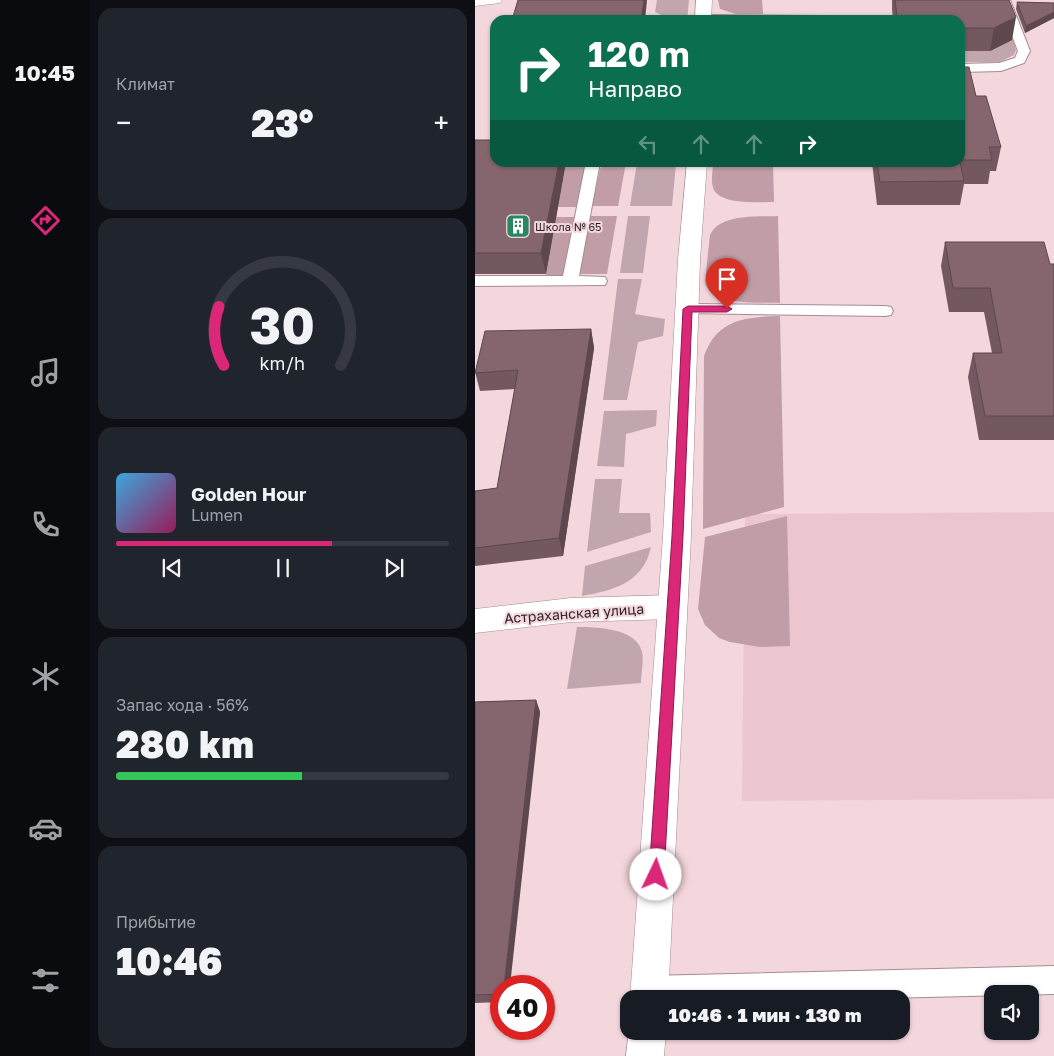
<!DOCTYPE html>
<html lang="ru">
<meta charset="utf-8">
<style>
body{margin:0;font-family:"Golos Text",sans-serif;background:#20242c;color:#f1f3f6;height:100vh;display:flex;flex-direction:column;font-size:19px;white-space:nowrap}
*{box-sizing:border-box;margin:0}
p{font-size:16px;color:#9ea1a6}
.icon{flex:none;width:28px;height:28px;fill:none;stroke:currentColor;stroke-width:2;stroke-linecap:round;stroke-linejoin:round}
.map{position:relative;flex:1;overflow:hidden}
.drawer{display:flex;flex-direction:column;gap:8px;padding:8px;background:#0d0f14;width:385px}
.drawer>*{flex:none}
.banner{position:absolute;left:15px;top:15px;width:475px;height:152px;border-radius:15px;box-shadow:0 1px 4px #0004;background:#0b6e4f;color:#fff;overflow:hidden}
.controls{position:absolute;left:509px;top:985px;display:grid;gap:10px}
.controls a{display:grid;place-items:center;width:55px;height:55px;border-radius:10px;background:#171b24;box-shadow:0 1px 4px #0004;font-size:25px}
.speed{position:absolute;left:15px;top:975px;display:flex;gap:10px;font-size:25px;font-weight:700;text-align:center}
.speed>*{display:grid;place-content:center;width:65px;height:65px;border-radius:50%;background:#171b24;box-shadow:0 1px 4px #0004;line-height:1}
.speed .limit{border:8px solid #d22;background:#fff;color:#111}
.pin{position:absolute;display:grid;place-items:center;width:42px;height:42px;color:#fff;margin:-51px -21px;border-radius:50% 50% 50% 0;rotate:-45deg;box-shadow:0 0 5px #0007}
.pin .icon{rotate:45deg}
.me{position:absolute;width:55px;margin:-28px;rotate:3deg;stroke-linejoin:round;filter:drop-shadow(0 0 4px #0008)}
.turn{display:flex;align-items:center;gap:18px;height:105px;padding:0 15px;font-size:22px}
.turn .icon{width:65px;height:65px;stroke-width:2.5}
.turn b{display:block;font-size:35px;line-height:42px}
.lanes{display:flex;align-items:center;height:48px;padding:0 15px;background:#0003;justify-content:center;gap:25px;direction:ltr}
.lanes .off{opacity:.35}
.big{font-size:38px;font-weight:800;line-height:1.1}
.drawer .card{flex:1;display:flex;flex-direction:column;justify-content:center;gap:8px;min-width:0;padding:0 18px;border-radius:15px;background:#20242c}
.drawer .dial{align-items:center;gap:0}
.dial svg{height:130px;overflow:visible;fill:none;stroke:#363941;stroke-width:7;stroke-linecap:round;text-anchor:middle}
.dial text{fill:#f1f3f6;stroke:none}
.song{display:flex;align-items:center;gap:15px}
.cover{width:60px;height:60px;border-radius:8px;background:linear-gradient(135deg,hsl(200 70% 55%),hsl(330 70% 35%))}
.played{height:5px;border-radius:2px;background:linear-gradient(90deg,#db2777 65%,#363941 65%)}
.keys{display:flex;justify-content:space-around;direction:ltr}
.heat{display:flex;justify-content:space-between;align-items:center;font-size:28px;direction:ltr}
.charge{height:8px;border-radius:4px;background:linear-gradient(90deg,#34c759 56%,#363941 0)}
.trip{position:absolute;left:145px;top:990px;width:290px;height:50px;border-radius:15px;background:#171b24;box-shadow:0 1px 4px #0004;font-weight:800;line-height:50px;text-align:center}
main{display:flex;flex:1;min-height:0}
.tabs{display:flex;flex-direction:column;width:90px;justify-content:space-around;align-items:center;background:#090b0e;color:#9ea1a6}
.tabs .icon{width:35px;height:35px}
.tabs .on{color:#db2777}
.tabs b{font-size:22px;color:#f1f3f6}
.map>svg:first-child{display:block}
</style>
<main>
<nav class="tabs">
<b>10:45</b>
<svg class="icon on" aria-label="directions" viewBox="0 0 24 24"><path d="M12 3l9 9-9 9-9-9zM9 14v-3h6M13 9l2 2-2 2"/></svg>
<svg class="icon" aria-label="music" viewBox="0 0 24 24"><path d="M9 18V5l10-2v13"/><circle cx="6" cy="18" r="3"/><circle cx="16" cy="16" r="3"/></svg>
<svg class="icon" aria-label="phone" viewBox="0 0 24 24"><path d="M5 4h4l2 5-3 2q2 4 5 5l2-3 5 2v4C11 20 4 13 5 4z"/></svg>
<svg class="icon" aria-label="climate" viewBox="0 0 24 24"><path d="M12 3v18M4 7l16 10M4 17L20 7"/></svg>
<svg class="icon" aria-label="car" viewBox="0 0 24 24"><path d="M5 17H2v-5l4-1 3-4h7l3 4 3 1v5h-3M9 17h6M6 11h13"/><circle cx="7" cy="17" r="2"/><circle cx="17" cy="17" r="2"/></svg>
<svg class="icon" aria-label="filters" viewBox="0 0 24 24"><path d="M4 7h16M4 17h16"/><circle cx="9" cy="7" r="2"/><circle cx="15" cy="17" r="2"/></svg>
</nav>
<section class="drawer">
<div class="card"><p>Климат</p>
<div class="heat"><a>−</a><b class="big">23°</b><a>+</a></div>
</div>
<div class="card dial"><svg viewBox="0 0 100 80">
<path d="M14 69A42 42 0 1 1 86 69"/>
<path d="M14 69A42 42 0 0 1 11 33" stroke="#db2777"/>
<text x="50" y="56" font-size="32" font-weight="700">30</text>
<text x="50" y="72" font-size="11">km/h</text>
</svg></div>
<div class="card">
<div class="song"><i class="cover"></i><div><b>Golden Hour</b><p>Lumen</p></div></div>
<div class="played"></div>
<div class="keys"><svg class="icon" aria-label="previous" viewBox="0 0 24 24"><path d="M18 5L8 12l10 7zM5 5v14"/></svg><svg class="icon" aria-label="pause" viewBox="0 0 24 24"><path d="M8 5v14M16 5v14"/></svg><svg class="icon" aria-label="next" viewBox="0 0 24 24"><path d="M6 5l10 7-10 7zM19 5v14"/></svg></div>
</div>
<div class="card"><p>Запас хода · 56%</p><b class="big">280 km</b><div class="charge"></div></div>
<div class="card"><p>Прибытие</p><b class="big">10:46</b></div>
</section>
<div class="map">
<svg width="579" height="1056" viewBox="0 0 579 1056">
<rect width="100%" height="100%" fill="#f4d6dd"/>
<polygon fill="#ebc6cf" points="579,512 579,799 267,801 270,514"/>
<g fill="#c1a7ad">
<polygon points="182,0 214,0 212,20 197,20 180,12"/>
<polygon points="531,12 541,50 539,55 525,62 485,62 485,51 515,51 524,46"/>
<polygon points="162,163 198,163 201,164 197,206 155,206"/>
<polygon points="153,216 175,216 168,273 145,273"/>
<polygon points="143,279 167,279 160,314 190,319 188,336 163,342 152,400 128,400"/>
<polygon points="182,410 181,426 151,434 149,467 122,466 129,411"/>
<polygon points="120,479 147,479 144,513 175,513 176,532 112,552"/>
<path d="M176 547C168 583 139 590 107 596L110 566Z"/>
<path d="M102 627C121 627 162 628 167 652 169 661 166 674 166 683L92 689Z"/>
</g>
<g fill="#c19ea7">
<polygon points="243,0 287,0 288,14 261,14 245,9"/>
<polygon points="91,163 111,163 103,207 83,207"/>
<polygon points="130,163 151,163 143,206 117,206 125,169"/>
<path d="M238 163H298L299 202C285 202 247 205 239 190 235 182 238 171 238 163Z"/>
<polygon points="115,216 142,216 132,274 104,274"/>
<path d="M303 216 305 303C285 302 234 307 230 281L235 235C245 213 284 217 303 216Z"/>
<polygon points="81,217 101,217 89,275 71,275"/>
<path d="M305 316 309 507 228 529 229 356C242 319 270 317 305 316Z"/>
<polygon points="312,516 315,646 285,647 255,642 244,638 230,625 223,609 230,537"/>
</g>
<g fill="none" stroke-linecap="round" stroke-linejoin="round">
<g stroke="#a68b92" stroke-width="2">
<g id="lane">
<polygon points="523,0 535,0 555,51 549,63 526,71 485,72 485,64 524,63 540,58 543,51"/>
<polygon points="228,15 355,16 361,20 223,20 224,16"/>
<polygon points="111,162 125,162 104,276 130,277 132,281 130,285 0,286 0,276 88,276"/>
<polygon points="213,304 410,306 416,307 418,311 416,315 410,316 207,313 205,309 207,305"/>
<polygon points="579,966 579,994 371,999 164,999 160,990 164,980 174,976"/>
</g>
</g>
<g stroke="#a68b92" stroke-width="1">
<g id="street">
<polygon points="0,0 27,0 25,3 0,6"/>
<polygon points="197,595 207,598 212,607 207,616 197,619 96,622 0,633 0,609 96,598"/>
</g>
</g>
<g stroke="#a68b92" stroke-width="1">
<g id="secondary">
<polygon points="221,0 237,0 236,20 220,20"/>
<polygon points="212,162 232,162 225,260 216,536 193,999 155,999 188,536 203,260"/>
<polygon points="154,1029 154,1031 191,1031 189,1056 151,1056"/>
</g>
</g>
<use href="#lane" fill="#fff" fill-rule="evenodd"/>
<use href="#street" fill="#fff" fill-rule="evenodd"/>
<use href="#secondary" fill="#fff" fill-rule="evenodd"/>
</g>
<g fill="#73585f">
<polygon points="417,0 534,0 537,40 515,51 486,51 485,55 485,20 418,20 417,9"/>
<polygon points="542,2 579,3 579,18 550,33 541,9"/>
<polygon points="485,67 501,96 526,147 521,171 515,171 513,184 489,184 485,205 402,205 397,162 485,162"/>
<polygon points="0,140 20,162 91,162 71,274 0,274"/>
<polygon points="470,242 575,264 579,264 579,440 504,440 493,377 498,353 517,353 509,312 474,312 466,266"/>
<polygon points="116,329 119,348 88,556 0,566 0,491 22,488 40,389 5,391 0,372"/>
<polygon points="61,700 65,712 26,986 26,1002 0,1003 0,702"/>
</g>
<g fill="#5e474d">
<polygon points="169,0 172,0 170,20 166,20"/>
<polygon points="579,12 579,18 550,33 551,26"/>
<polygon points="541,17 537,40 515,51 519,28"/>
<polygon points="84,162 91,162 71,274 66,253"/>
<polygon points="116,329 119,348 88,556 84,538"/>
<polygon points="61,700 65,712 35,986 29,986"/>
</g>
<g fill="#86666e" stroke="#5e474d">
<polygon points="43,0 169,0 166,20 37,20"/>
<polygon points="420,0 534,0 541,17 519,28 485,28 485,20 432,20 422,16"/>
<polygon points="542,2 579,3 579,12 551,26"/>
<polygon points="485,31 487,44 485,43"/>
<polygon points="485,67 494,67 501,96 511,96 526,147 514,147 517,160 485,160"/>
<polygon points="0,140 20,140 20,162 84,162 66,253 0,253"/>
<polygon points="402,162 485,162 489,181 405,182"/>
<polygon points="470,242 569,242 575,264 579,264 579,416 510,416 498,353 527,353 515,288 478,288"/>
<polygon points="116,329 84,538 0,548 0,491 22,488 43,370 0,373 10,331"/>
<polygon points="61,700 29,986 26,986 26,994 0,995 0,702"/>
</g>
<polygon fill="#db2777" stroke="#8e194d" points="213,306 252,306 257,309 252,312 217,312 208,536 189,875 186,880 181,882 176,880 174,875 197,536 208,309"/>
<defs>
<g id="building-square" transform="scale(1.25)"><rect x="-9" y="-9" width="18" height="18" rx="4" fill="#29875e" stroke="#f4d6dd"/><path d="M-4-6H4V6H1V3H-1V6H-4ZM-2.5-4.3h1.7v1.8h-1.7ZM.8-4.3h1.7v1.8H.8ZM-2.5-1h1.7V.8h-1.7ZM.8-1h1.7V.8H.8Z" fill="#fff"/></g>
</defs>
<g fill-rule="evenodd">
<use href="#building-square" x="43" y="226"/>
</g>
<g text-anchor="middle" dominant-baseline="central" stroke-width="4" stroke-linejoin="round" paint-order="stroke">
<g font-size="11" fill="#2a1f22" stroke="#f4d6dd" text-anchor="start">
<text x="60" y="226">Школа № 65</text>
</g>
<g font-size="14" fill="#2a1f22" stroke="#f4d6dd">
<text transform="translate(99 613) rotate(-4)">Астраханская улица</text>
</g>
</g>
</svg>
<div class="controls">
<a><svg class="icon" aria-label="sound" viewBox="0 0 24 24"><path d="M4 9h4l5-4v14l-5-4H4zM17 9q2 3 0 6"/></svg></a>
</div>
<div class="speed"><div class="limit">40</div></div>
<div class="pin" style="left:252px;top:309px;background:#d93025"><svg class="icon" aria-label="arrive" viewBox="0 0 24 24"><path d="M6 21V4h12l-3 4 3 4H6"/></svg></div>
<svg class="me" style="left:181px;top:875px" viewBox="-20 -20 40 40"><circle r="19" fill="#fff"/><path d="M0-13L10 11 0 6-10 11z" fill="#db2777"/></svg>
<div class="trip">10:46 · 1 мин · 130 m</div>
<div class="banner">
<div class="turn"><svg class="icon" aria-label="right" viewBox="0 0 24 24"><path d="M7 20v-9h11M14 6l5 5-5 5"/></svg><div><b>120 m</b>Направо</div></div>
<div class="lanes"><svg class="icon off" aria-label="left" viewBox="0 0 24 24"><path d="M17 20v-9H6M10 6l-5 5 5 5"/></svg><svg class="icon off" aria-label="ahead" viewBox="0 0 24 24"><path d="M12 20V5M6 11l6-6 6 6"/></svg><svg class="icon off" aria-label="ahead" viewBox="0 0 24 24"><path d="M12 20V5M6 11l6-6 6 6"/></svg><svg class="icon" aria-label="right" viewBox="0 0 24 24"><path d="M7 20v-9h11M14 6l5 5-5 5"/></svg></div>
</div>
</div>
</main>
